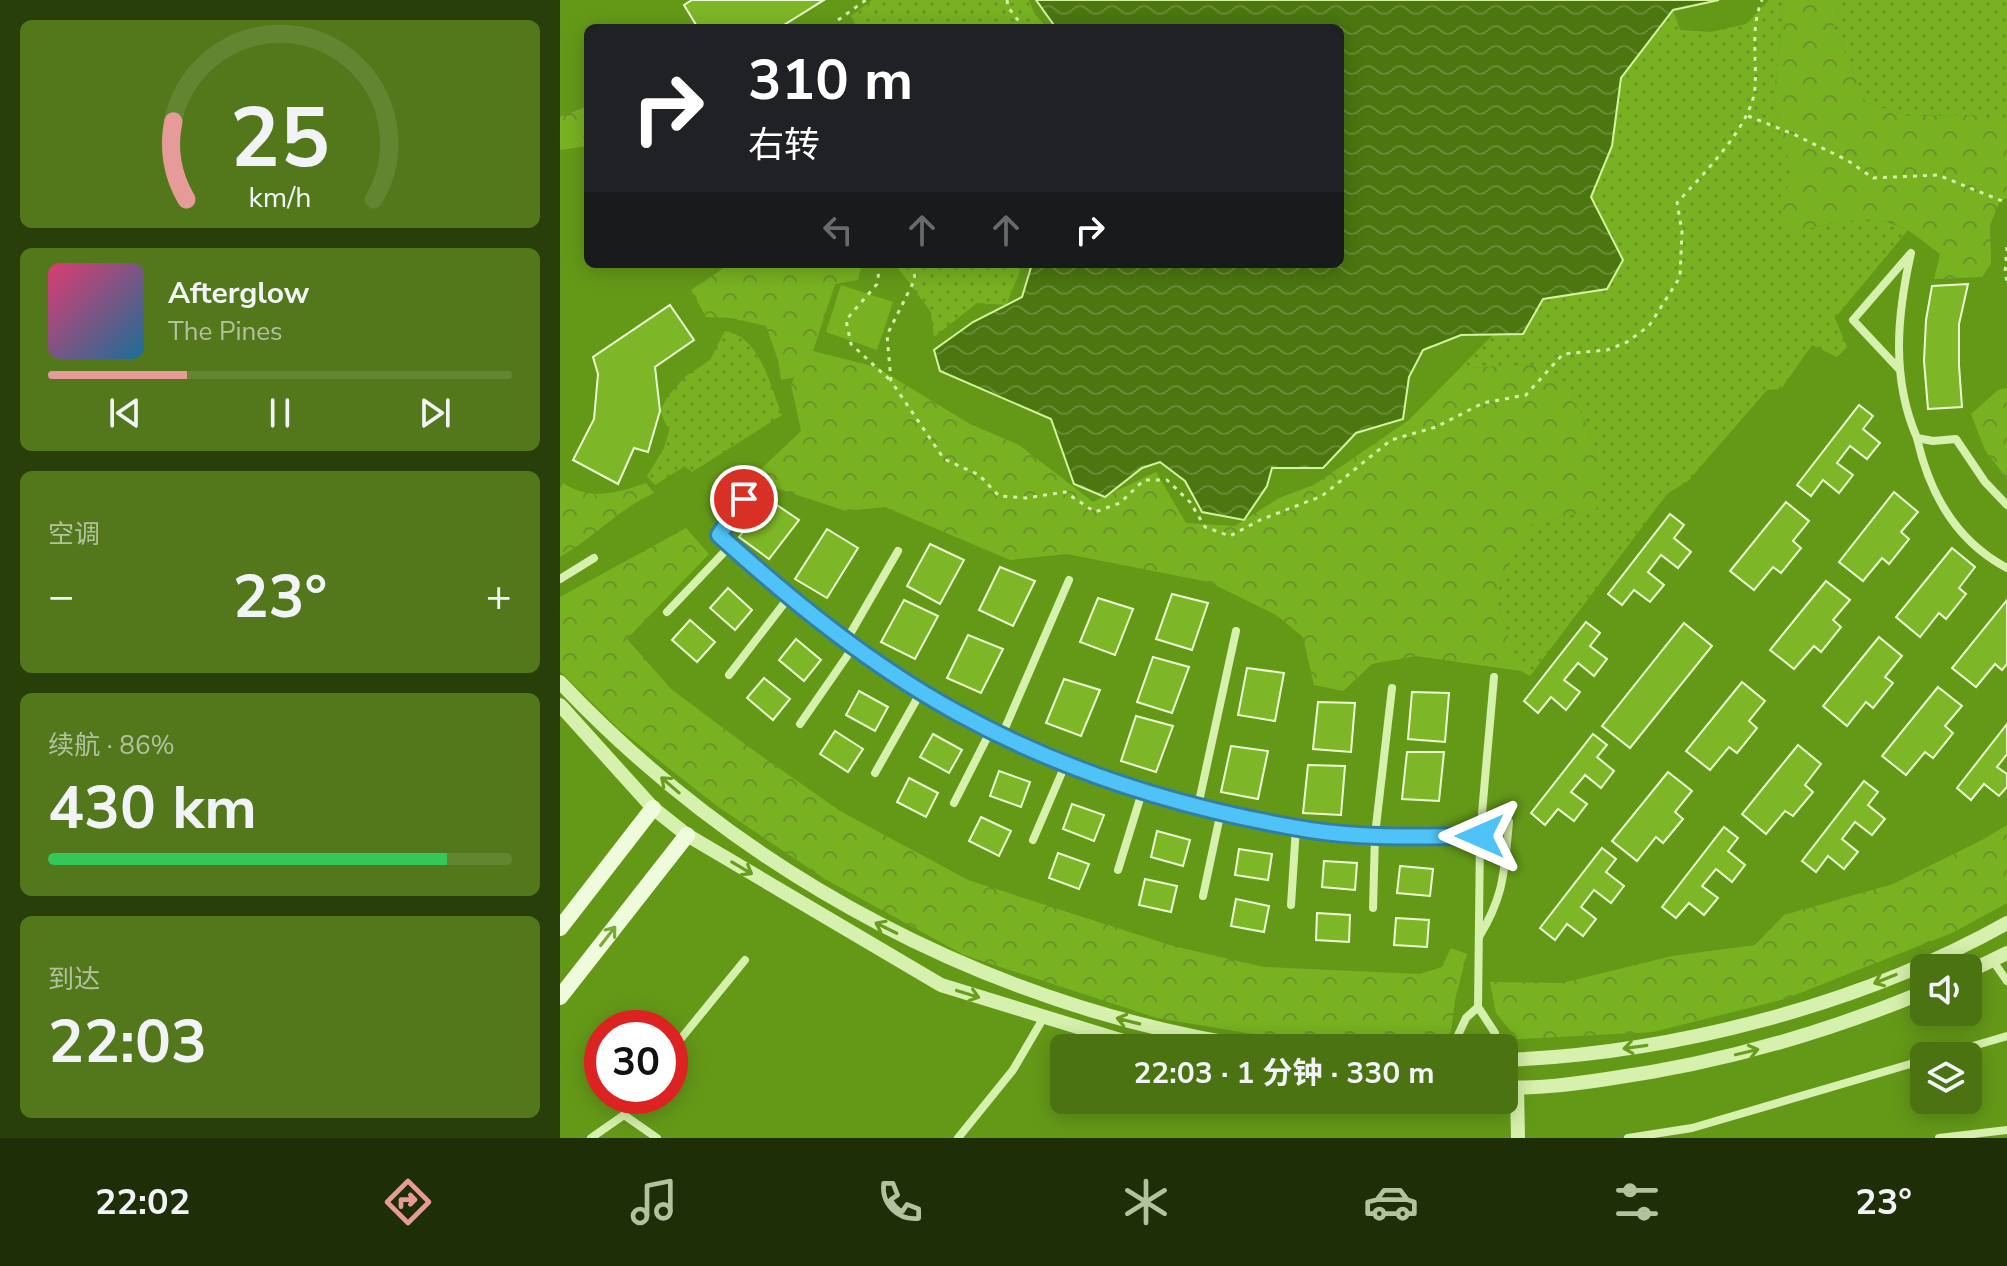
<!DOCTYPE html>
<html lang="zh">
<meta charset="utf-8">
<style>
body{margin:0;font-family:"Nunito Sans","Noto Sans SC",sans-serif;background:#52781b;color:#f1f3f6;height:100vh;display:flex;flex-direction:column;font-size:30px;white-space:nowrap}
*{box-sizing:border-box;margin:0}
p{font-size:26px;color:#b2c29f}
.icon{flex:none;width:44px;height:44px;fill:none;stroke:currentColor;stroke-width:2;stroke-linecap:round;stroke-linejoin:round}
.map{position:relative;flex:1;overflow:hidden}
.sheet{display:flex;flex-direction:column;gap:20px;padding:20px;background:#293f0a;width:560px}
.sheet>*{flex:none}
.hud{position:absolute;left:24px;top:24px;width:760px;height:244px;border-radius:12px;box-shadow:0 4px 20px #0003;background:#202124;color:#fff;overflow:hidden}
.tools{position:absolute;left:1350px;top:954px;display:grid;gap:16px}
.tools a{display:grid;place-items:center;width:72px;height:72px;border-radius:12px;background:#4b7312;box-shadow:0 4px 20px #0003;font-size:40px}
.speed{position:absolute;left:24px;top:1010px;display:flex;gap:16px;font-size:40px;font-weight:700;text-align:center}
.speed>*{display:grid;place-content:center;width:104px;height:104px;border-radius:50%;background:#4b7312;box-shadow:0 4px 20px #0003;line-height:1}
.speed .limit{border:12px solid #d22;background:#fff;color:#111}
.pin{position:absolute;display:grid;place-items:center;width:68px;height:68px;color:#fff;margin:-34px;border:4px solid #fff;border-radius:50%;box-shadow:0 2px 8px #0007}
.me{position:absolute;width:88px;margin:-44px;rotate:270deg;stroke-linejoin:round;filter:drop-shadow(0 0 6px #0008)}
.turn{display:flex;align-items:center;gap:28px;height:168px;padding:0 32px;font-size:36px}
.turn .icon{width:104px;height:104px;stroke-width:2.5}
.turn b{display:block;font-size:56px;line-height:68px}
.lanes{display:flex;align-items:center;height:76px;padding:0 32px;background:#0003;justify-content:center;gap:40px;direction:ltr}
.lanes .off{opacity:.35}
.big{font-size:60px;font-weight:700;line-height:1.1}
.sheet .widget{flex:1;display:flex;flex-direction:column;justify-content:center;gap:12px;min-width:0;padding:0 28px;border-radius:12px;background:#52781b}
.sheet .dial{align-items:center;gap:0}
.dial svg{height:208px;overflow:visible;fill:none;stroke:#628532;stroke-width:7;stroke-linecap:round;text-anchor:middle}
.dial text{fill:#f1f3f6;stroke:none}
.song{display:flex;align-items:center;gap:24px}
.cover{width:96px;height:96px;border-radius:12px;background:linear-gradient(135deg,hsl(340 70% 55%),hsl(200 70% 35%))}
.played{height:8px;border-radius:4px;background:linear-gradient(90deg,#e69b98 30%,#628532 30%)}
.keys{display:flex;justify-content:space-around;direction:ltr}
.heat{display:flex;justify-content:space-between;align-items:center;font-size:44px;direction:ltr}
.charge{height:12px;border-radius:6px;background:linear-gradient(90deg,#34c759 86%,#628532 0)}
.trip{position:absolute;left:490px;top:1034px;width:468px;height:80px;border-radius:12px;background:#4b7312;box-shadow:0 4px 20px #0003;font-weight:700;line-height:80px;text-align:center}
.dock{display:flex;height:128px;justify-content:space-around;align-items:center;background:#1e2e07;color:#b2c29f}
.dock .icon{width:56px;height:56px}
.dock .selected{color:#e69b98}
.dock b{font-size:36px;color:#f1f3f6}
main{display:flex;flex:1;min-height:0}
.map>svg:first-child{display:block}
</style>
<main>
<section class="sheet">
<div class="widget dial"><svg viewBox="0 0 100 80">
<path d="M14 69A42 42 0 1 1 86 69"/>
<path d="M14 69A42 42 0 0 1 9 39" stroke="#e69b98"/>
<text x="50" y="56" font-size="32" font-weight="700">25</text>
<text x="50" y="72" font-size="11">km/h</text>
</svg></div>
<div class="widget">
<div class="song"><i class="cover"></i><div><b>Afterglow</b><p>The Pines</p></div></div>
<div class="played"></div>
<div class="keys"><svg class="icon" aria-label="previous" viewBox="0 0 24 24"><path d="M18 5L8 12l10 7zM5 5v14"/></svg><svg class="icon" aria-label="pause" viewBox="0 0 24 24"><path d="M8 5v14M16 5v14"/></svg><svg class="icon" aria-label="next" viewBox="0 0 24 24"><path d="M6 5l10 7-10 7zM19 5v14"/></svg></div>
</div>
<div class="widget"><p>空调</p>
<div class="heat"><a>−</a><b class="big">23°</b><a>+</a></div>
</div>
<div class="widget"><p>续航 · 86%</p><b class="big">430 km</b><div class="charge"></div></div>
<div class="widget"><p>到达</p><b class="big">22:03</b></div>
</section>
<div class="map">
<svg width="1447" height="1138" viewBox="0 0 1447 1138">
<defs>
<pattern id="grass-dots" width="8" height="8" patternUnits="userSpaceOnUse" patternTransform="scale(2)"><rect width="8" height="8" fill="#78b221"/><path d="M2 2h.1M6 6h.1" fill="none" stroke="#6b932e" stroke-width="1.8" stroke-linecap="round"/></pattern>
<pattern id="forest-crowns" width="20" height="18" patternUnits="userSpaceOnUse" patternTransform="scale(2)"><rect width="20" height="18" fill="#78b221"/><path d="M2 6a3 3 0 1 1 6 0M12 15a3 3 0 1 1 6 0" fill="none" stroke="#6b932e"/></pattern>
<pattern id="water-waves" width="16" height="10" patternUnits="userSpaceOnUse" patternTransform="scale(2)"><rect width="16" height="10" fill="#4b7610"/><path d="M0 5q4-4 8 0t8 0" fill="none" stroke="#668b34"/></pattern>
</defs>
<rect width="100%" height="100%" fill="#649918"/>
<g fill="url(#grass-dots)">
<polygon points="312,0 469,0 474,13 487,28 297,28 291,16"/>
<polygon points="1209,0 1224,0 1214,98 1223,148 1239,174 1225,234 1292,219 1322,220 1348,230 1275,318 1287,347 1277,357 1252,345 1221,389 1207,390 1128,481 1107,494 970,676 961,671 935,599 953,552 971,525 1035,509 1041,472 1029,431 1009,384 974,365 900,368 934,334 963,334 983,299 1062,260 1031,197 1052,146 1061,78 1113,10 1120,30 1151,32 1186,24"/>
<polygon points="1284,0 1447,0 1447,122 1408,115 1348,116 1305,102 1281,43 1271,31"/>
<polygon points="335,264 463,264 446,305 417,303 374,337 371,312"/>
<path d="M165 331C201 337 210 386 222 415L132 472 125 466 95 485 87 476 104 448 109 431 100 411 108 396 126 376 150 360Z"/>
</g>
<g fill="url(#forest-crowns)">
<path d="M1224 0H1284L1271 31 1281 43 1305 102 1348 116 1408 115 1447 122V198L1440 201 1430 225 1431 264 1422 277 1374 279 1380 254C1370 247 1360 238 1349 231 1310 208 1266 225 1225 235L1219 198 1239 174 1223 149 1214 98Z"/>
<polygon points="28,106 28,146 0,150 0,117"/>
<polygon points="170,264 302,264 298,280 275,284 253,351 316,367 410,424 459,445 533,502 596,472 626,523 675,526 719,498 754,485 849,420 900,368 974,365 1009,384 1029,431 1041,472 1036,509 971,525 953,552 935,599 961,671 856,656 812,664 783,691 754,685 743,637 716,615 649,582 507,554 450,560 325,507 286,511 216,488 201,469 241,431 231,384 235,377 221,380 218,360 206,326 171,318 146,317 131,290"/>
<polygon points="1447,388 1447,479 1425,450 1411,414 1438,390"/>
<path d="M3 483C30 501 58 493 86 483L94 493C59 509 33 538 0 557V489Z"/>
<polygon points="126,528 149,554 67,639 111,689 186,745 280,811 408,880 613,946 704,967 860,974 882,967 891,948 907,954 895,1000 891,1032 876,1046 776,1048 597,1018 404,955 265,879 157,806 59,729 0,671 0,597"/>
<polygon points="1447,825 1447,903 1394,932 1225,999 1093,1032 957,1039 936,1013 930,982 1002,983 1112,956 1195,945 1224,915 1333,884 1424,839"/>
</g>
<polygon fill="#78b221" points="281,285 333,302 317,350 266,332"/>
<polygon fill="url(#water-waves)" stroke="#d3f39f" stroke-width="2" points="476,0 1159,0 1113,10 1061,78 1052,146 1031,197 1063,260 1047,289 983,299 963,334 901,335 863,350 849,377 843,419 796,433 763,468 712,468 707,486 684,520 642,512 625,481 600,462 582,468 545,497 514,484 491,419 380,371 374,350 413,322 462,297 472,264 780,264 780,28 496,28"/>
<g fill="#7db727" stroke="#ecfcd4" stroke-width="2">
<polygon points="132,0 264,0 219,28 138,28 124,5"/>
<polygon points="1408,284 1399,324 1399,365 1402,407 1368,409 1364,361 1366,320 1372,286"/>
<polygon points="110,305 134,340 95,367 100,411 88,452 74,448 58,484 13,460 34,419 38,374 33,357"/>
<polygon points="1299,405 1313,416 1303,429 1320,443 1307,459 1290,446 1277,463 1293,475 1279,493 1263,480 1251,496 1237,485"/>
<polygon points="1334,492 1358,512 1341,532 1349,539 1329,564 1322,558 1303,581 1279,562"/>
<polygon points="208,499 239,520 209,559 179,537"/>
<polygon points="1226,502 1249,521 1233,541 1241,548 1221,573 1213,567 1194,590 1170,571"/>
<polygon points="1110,514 1124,525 1114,538 1131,552 1118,568 1101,555 1088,572 1104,585 1090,602 1074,590 1062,605 1048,594"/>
<polygon points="267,529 298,548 267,598 235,579"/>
<polygon points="370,544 404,560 380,604 347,586"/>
<polygon points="1392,548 1415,567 1399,588 1406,594 1386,619 1379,613 1360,637 1336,617"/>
<polygon points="440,567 475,581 453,626 419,610"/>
<polygon points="1266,581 1290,600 1273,620 1281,627 1261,652 1254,646 1234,669 1210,650"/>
<polygon points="168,588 192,610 175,630 150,608"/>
<polygon points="612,594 648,603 632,650 596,639"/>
<polygon points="538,598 573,609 555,655 520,642"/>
<polygon points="344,600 378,616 355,659 321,642"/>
<polygon points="1447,600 1447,664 1442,670 1435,664 1416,687 1392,668"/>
<polygon points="130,620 155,642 137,662 112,640"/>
<polygon points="1026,622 1040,633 1030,646 1047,659 1034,676 1018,663 1004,680 1020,692 1006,710 991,697 978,713 964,701"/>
<polygon points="1124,623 1152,646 1070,748 1042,726"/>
<polygon points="408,635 443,649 421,693 387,678"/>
<polygon points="1319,637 1342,656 1325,677 1333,683 1313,708 1306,702 1287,726 1263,706"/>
<polygon points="236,639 261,660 244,681 219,660"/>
<polygon points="593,657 629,667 612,713 577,702"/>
<polygon points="687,668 724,673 715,721 678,715"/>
<polygon points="204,678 230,699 213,720 187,698"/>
<polygon points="504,679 540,690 521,736 486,723"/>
<polygon points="1182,682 1205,701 1189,721 1197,728 1177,753 1169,747 1150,770 1126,751"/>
<polygon points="1378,687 1402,706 1385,726 1393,733 1373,758 1365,752 1346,775 1322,756"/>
<polygon points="299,691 328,707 315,731 286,715"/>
<polygon points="852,692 889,693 885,742 848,739"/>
<polygon points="758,702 795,703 791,752 753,749"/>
<polygon points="576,716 613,726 596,772 561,761"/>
<polygon points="1447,724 1447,754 1437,767 1447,774 1447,787 1439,796 1424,784 1411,800 1397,788"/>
<polygon points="275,731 303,749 288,772 260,754"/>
<polygon points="373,734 402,750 389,773 360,757"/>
<polygon points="1033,734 1047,745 1037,757 1054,771 1041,788 1025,775 1011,792 1027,804 1014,821 998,809 985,825 971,813"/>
<polygon points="1238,745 1261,764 1245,785 1253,792 1233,816 1225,811 1206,834 1182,814"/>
<polygon points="671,746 708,751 698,799 661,792"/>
<polygon points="847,752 884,752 879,801 842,799"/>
<polygon points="748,765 785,766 781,815 743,813"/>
<polygon points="439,771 470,782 461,807 430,796"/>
<polygon points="1108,772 1132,791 1115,812 1123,819 1103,843 1096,837 1077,861 1052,841"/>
<polygon points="349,778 378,793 366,817 337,802"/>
<polygon points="1304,781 1318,792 1308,805 1325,819 1312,835 1295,822 1282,839 1298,852 1284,869 1268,856 1256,872 1242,861"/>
<polygon points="512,804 544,815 534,841 503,829"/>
<polygon points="421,817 451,831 439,856 409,841"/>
<polygon points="1164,827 1178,838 1168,851 1185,865 1172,882 1156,869 1142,886 1158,898 1144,915 1129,903 1116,918 1102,907"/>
<polygon points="597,831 630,840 623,866 591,857"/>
<polygon points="1042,848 1056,859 1046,872 1064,886 1051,903 1034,890 1021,907 1036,919 1023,936 1007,924 995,940 980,928"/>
<polygon points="679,849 712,854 708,880 675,875"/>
<polygon points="498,853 529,864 519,889 489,878"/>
<polygon points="764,861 797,863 795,890 762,887"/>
<polygon points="840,866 873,869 870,896 837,893"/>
<polygon points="585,879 617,886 611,912 579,905"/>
<polygon points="676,899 709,906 704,932 671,926"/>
<polygon points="757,913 790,915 789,942 756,940"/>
<polygon points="836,918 869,920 867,947 834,945"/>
</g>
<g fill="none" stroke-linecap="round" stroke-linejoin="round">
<g stroke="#d6f1ad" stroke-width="3" stroke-dasharray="4 6" stroke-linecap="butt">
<polyline points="447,0 448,7 464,28"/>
<polyline points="284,28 278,20 306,0"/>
<polyline points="1188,116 1233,134 1287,160 1313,178 1378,175 1447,203"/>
<polyline points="1447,247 1445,273 1447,281"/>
<polyline points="320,264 317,284 286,320 291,344 331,381"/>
<path d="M353 264 355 279 327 335 331 381 384 459 419 475 439 496 466 498 505 492 535 512 560 503 584 480H607L630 502 645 527 670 536 700 520 762 496 831 440 876 427 923 403 966 395 1003 354 1047 350 1067 342 1089 326 1120 277 1122 231 1117 203C1142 175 1194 124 1195 86 1197 57 1190 28 1202 0"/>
</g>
<g stroke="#d6f1ad" stroke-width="8">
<path d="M1339 369 1293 320 1351 253C1337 315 1331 378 1357 438L1373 441 1396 439 1425 482 1447 505"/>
<path d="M1357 438C1369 492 1396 541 1447 568"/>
<path d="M184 499 159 535C232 601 310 664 396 712 504 773 628 810 750 830 806 839 864 836 920 836"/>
<polyline points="0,579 34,558"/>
<polyline points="107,612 171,545"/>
<polyline points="286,641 338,551"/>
<polyline points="169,675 229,597"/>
<polyline points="240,724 294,646"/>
<polyline points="442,735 509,580"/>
<polyline points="315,773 362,690"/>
<polyline points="394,803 431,730"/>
<polyline points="638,806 676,631"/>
<polyline points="473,840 506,763"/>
<polyline points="558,870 583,789"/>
<polyline points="643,896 661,811"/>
<polyline points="731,905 736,827"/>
<polyline points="813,908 815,835 832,688"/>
<path d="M919 937C945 894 944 871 949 822"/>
<polyline points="1433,961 1447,981"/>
<polyline points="918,1007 920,836 934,677"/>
<polyline points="892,1048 906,1018 918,1007 935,1033 937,1048"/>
<polyline points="110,1052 185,960"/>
<polyline points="1379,1056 1447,1036"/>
<polyline points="64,1115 97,1138"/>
<polyline points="31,1138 64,1115 75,1096"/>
<polyline points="398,1138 453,1070 484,1017"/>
<polyline points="1068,1138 1132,1128 1364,1060"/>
<polyline points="1379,1138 1447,1130"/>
</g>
<g stroke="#d6f1ad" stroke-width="14">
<path d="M0 682C185 878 433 1008 699 1048"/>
<polyline points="0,705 93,808 127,835 381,985 586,1048"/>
<polyline points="1408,972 1447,953"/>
<path d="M944 1060C1111 1054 1301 1005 1447 923"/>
<path d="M944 1087C978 1089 1014 1084 1047 1079 1157 1064 1262 1034 1364 992"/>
<polyline points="957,1088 958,1138"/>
</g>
<g stroke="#eefcdb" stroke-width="16">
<polyline points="0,928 93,808"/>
<polyline points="0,997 127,835"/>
</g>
</g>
<defs><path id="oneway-shaft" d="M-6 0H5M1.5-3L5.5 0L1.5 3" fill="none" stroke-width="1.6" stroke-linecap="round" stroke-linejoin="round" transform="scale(2)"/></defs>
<g stroke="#6a9d1f">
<use href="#oneway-shaft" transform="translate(110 785) rotate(-139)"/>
<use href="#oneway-shaft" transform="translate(182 868) rotate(31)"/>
<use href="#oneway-shaft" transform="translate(326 928) rotate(-154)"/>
<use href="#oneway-shaft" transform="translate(1325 979) rotate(158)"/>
<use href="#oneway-shaft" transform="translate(408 994) rotate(17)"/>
<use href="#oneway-shaft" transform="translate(568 1021) rotate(-166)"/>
<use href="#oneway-shaft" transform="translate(1075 1047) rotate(172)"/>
<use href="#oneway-shaft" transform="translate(1187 1052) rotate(-13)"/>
</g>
<use stroke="#79a835" href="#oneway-shaft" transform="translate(48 936) rotate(-52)"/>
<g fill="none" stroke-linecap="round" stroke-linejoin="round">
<g stroke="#337fa1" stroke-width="20">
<path id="route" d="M184 499 159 535C232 601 309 664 396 712 504 772 628 810 750 830 806 839 864 836 920 836"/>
</g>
<use href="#route" stroke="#4fc3f7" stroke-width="14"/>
</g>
</svg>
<div class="tools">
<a><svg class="icon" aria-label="sound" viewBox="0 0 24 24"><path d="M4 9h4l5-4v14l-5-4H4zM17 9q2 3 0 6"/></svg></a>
<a><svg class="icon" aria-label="layers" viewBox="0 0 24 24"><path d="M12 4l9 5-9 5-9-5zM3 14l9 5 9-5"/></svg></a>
</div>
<div class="speed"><div class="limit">30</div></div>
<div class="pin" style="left:184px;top:499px;background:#d93025"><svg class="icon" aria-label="arrive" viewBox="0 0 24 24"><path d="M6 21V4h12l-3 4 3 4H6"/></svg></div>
<svg class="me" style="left:920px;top:836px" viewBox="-20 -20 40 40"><path d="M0-17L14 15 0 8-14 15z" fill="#4fc3f7" stroke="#fff" stroke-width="4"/></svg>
<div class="trip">22:03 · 1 分钟 · 330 m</div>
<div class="hud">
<div class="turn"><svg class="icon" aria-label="right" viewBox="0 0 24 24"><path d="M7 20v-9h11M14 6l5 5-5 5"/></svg><div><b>310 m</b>右转</div></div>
<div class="lanes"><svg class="icon off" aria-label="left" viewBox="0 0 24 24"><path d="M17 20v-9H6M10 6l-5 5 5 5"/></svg><svg class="icon off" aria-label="ahead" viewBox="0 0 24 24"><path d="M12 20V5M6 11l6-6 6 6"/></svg><svg class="icon off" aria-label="ahead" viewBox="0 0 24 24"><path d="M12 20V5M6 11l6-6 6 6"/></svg><svg class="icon" aria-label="right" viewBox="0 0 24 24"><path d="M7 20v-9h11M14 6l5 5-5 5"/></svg></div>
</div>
</div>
</main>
<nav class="dock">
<b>22:02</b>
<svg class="icon selected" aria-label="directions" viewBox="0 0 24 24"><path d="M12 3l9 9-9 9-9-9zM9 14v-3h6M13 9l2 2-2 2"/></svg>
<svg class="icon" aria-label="music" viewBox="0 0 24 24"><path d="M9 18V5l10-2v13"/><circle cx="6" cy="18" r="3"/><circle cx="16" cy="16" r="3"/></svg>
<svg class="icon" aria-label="phone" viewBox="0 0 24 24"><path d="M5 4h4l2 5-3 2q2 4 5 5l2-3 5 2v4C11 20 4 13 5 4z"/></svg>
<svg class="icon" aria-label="climate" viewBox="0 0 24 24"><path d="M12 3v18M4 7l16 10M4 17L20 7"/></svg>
<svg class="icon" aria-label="car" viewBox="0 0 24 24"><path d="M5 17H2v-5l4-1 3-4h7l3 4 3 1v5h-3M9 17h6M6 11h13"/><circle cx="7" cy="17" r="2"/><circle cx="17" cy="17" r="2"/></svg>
<svg class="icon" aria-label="filters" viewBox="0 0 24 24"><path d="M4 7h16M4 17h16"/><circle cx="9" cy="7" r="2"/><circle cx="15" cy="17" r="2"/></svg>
<b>23°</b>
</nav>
